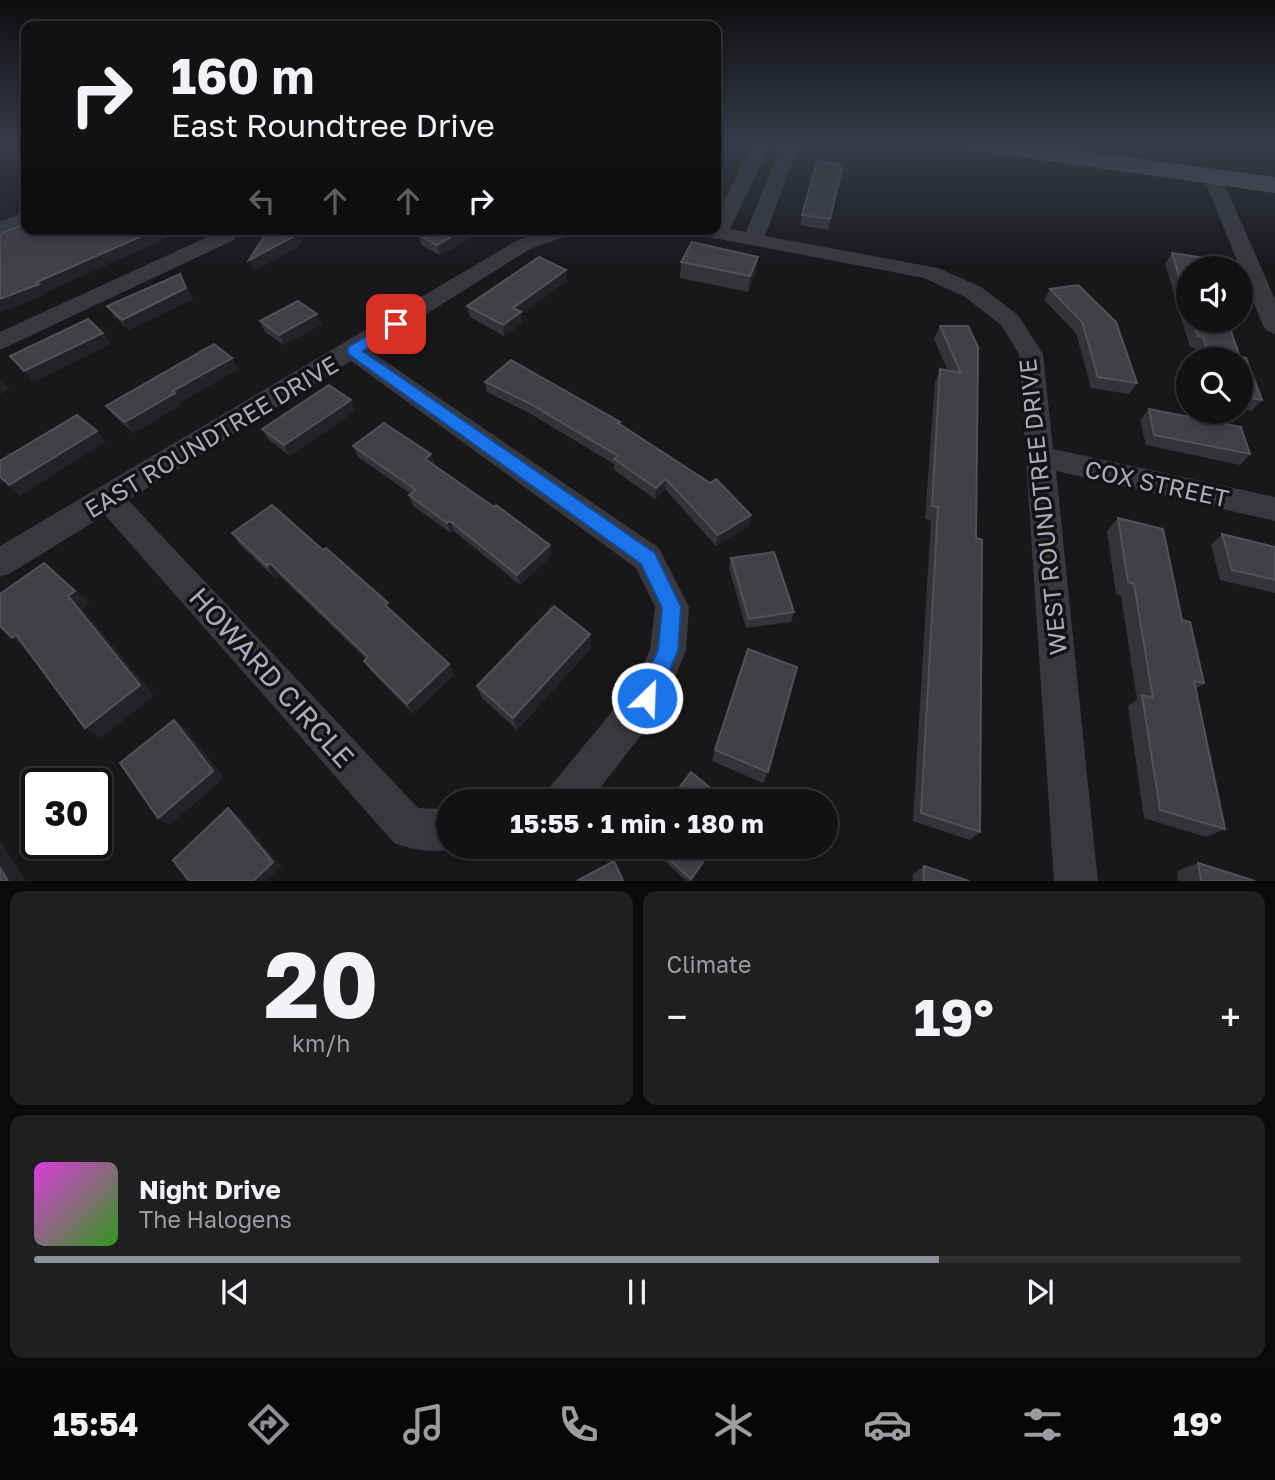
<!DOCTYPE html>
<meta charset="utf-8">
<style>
body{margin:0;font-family:"Golos Text",sans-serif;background:#1f1f22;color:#f1f3f6;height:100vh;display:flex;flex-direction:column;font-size:26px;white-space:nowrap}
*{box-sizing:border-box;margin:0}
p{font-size:23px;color:#9c9da0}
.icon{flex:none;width:38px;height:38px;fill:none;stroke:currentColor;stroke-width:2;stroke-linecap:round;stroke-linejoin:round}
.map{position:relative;height:881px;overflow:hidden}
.side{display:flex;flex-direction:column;gap:10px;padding:10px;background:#0a090b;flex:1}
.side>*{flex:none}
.banner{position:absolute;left:21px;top:21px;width:700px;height:214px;border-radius:14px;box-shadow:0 4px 10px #0003,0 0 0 2px #313134;background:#121114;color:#f1f3f6;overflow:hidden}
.controls{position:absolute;left:1176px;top:256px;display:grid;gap:14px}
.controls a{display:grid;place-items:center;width:77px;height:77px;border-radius:50%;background:#121114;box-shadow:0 4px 10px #0003,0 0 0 2px #313134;font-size:35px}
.speed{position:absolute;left:21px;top:768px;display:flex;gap:14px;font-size:35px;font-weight:700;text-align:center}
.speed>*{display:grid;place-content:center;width:91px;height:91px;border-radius:50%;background:#121114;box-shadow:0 4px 10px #0003,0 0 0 2px #313134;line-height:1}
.speed .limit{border:4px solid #111;border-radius:10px;background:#fff;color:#111}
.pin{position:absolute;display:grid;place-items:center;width:60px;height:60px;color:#fff;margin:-30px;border-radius:14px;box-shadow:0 4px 10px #0006}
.me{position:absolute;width:77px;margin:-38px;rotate:24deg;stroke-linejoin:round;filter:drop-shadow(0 0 5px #0008)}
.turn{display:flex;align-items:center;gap:24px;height:147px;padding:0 35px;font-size:32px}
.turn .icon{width:91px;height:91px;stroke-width:2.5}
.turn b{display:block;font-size:49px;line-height:60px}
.lanes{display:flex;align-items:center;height:66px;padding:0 35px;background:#0003;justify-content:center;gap:35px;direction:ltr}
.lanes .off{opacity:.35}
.big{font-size:52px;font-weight:700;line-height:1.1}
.side .widget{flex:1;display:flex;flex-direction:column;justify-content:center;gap:10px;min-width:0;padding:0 24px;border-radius:14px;background:#1f1f22}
.side .dial{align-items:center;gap:0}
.dial b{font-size:91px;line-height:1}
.song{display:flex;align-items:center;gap:21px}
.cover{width:84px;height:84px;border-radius:10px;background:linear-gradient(135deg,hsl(300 70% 55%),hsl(110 70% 35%))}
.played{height:7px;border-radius:4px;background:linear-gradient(90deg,#8c9099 75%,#313134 75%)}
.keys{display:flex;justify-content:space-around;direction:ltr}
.heat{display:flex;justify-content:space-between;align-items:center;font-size:38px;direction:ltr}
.side .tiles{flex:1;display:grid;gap:10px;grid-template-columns:1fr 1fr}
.widget:last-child{grid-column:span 2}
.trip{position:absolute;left:436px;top:789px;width:402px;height:70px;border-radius:35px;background:#121114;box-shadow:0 4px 10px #0003,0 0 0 2px #313134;font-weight:700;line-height:70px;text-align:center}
.tabs{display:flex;height:112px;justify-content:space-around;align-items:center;background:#070708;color:#9c9da0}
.tabs .icon{width:49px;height:49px}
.tabs .active{color:#8c9099}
.tabs b{font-size:32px;color:#f1f3f6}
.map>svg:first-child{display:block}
</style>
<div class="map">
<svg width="1275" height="882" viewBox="0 0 1275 882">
<rect width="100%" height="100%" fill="#18171a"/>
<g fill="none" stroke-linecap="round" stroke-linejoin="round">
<g fill="#38383f" fill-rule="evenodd">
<polygon points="753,144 771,144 730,229 746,232 782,144 799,144 765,236 938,268 981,287 1018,315 1043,354 1053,449 1275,497 1275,521 1056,471 1098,882 1054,882 1019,354 1001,325 965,297 924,278 688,233 685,229 716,229 716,217"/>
<polygon points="1212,170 1221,176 1275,299 1275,334 1267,331 1263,326 1203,176"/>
<polygon points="26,212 26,225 0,234 0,221"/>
<polygon points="220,229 240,229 234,240 0,350 0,332 218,232"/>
<path d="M548 229H578L575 233 530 249 369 350 659 548 689 607 686 651 660 711 589 802H543L549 788 634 685 650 650 655 607 636 568 351 361 128 500 418 808 448 809V847H458C439 855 413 850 394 843L105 515 11 573 0 577V546L516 241Z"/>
</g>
<polygon fill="#54555e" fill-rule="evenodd" points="968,144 1030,144 1275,177 1275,193 980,151 972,149"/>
</g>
<g fill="#343338">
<polygon points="843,164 828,230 800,225 802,215"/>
<polygon points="427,229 495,229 489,232 485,230 440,255 421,245 418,234"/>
<polygon points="1172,253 1188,268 1188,320 1227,320 1240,357 1262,400 1251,411 1241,409 1241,359 1198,359 1195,348 1190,347 1165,264"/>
<polygon points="758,257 756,273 748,292 680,278 681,262"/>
<polygon points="566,270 567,281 521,314 523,323 504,336 470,317 467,306"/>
<polygon points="186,285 193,299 129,330 114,316 107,306"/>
<polygon points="1050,289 1116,322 1137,383 1129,394 1091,388 1076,333 1044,300"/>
<polygon points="260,321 322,324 284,345 265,332"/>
<polygon points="940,326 968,326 976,538 980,832 970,840 913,821 931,520 925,519 935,382 940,369 948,371 934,339"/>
<polygon points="238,369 181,402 182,404 134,433 115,417 106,406"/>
<polygon points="485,382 620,422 620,424 751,515 749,526 716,546 665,489 655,499 614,470 614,464 529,413 487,392"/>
<polygon points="1149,409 1250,454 1240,465 1146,445 1140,420"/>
<polygon points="355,411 290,456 268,439 262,429"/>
<polygon points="353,446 431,454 434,465 550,545 551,556 520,585 454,531 451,533 413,506 409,495 411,494 358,457"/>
<polygon points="1118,518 1182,620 1204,683 1196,689 1225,829 1206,837 1144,818 1128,706 1137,700 1121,596 1116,594 1107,531"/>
<polygon points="232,533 392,611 454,675 413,714 371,671 364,661 366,659 279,575 275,578 241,546"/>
<polygon points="1222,534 1275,547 1275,593 1220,580 1211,545"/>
<polygon points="731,558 794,612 791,622 746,628 729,568"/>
<polygon points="592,647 517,730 482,698 477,686"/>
<polygon points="715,750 768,772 763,783 712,761"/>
<polygon points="648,847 715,847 692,881 687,881"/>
<polygon points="1198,863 1255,881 1178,881 1177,871"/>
<polygon points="924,866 969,881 913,881 913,874"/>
</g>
<g fill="#232226">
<polygon points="158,229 187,229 45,293 47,294 0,313 0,299"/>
<polygon points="297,229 308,229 297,248 254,271 249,260"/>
<polygon points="465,229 485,230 440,255 437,245"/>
<polygon points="758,257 756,273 748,292 750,276"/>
<polygon points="566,270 567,281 521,314 523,323 504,336 503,325 513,308"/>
<polygon points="180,274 193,299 129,330 122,320"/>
<polygon points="317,314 322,324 284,345 279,335"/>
<polygon points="103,333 111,344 34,382 24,371"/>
<polygon points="232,358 238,369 181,402 182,404 134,433 125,422 173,391"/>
<polygon points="0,378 10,389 0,394"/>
<polygon points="351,400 355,411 290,456 284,445"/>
<polygon points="97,431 106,442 20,496 9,485"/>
<polygon points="431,454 435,465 429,469 425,459"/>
<polygon points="666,479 665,489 655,499 656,488"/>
<polygon points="751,515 749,526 716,546 718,535"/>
<polygon points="450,521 454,531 451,533 447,523"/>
<polygon points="550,545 551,556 520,585 517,575"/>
<polygon points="44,563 90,603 83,609 154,696 101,738 85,728 68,596"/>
<polygon points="270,563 279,575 275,578 267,566"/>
<polygon points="590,634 592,647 517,730 513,718"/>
<polygon points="16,635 29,650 12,638"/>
<polygon points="449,664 454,675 413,714 407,704"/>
<polygon points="174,720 185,728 224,778 170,825 158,818"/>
<polygon points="228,808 238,815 282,867 268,881 253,881"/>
<polygon points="0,840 26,881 8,881 0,868"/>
<polygon points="713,847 715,847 692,881 691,881"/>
</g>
<g fill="#404046" stroke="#515158" stroke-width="2">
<polygon points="817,161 843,164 830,219 802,215"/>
<polygon points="26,223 26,229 158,229 37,282 39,284 0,299 0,234"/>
<polygon points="269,229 297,229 293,237 249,260"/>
<polygon points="427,229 465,229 437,245 418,234"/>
<polygon points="692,242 758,257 750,276 681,262"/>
<polygon points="1172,253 1204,258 1208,268 1188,268 1188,305"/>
<polygon points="539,257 566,270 513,308 521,312 503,325 467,306"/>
<polygon points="180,274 186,288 122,320 107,306"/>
<polygon points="1078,285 1116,322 1137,383 1098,377 1082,322 1050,289"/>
<polygon points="298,301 317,314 279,335 260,321"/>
<polygon points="88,319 103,333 24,371 10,356"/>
<polygon points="1193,320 1227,320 1240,357 1246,358 1262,400 1241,396 1241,359 1210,359 1203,337 1198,336"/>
<polygon points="940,326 968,326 978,347 976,538 982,540 980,832 921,813 938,507 932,506 940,369 961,373"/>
<polygon points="214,344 232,358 173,391 175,393 125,422 106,406"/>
<polygon points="511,360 620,422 618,423 710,483 716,479 751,515 718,535 666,479 656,488 614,459 618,456 527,402 485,382"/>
<polygon points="329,385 351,400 284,445 262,429"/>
<polygon points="1149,409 1241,427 1250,454 1154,435"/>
<polygon points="77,415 97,431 9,485 0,477 0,461"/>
<polygon points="384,423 431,454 425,459 494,507 496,505 550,545 517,575 450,521 447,523 409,495 416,490 353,446"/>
<polygon points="272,505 323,550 326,548 388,603 385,605 449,664 407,704 364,661 368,657 270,563 267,566 232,533"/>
<polygon points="1118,518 1163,529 1182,620 1190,622 1204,683 1194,681 1225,829 1160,810 1142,695 1153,698 1134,584 1128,582"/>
<polygon points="1222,534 1275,547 1275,580 1232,570"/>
<polygon points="774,552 794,612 749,619 731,558"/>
<polygon points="44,563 75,591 68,596 140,685 85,728 16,635 12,638 0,626 0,594"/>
<polygon points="554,606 590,634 513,718 477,686"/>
<polygon points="748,649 797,667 768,772 715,750"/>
<polygon points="174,720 213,771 158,818 120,763"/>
<polygon points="691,772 727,802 669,802"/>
<polygon points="228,808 273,862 253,881 189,881 173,860"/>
<polygon points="655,847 713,847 691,879"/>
<polygon points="614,861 623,881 577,881"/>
<polygon points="1198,863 1255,881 1201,881"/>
<polygon points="924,866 969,881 923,881"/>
<polygon points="0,868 8,881 0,881"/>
</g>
<linearGradient id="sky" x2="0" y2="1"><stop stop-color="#0d0d0e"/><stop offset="0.54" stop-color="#373c49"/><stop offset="1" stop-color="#373c49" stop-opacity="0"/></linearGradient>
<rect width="1275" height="267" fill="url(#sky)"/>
<polygon fill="#1a73e8" stroke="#114b97" stroke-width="2" points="396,320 400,321 400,327 363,351 655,553 681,607 678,651 654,705 647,708 639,705 636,698 658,650 662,608 641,564 348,354 348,347"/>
<g text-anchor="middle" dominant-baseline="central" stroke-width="7" stroke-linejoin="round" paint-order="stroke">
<g font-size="24" fill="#a9acba" stroke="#131215">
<text transform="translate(211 436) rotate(-31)">EAST ROUNDTREE DRIVE</text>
<text transform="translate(1157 483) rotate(12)">COX STREET</text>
<text transform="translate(1042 507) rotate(-96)">WEST ROUNDTREE DRIVE</text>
</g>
<g font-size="28" fill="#a9acba" stroke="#131215">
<text transform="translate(272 677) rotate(48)">HOWARD CIRCLE</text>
</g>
</g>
</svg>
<div class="controls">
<a><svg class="icon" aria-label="sound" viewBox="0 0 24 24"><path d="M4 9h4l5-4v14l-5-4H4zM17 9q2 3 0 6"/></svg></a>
<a><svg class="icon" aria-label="search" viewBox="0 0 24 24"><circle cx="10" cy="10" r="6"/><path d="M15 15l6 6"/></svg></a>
</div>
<div class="speed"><div class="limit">30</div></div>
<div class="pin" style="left:396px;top:324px;background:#d93025"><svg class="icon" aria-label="arrive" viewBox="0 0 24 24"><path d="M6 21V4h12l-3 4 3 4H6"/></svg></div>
<svg class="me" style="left:647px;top:698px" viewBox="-20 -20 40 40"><circle r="17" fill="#1a73e8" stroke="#fff" stroke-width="3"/><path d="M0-11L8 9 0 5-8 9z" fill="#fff"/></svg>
<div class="trip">15:55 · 1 min · 180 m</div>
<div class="banner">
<div class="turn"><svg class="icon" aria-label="right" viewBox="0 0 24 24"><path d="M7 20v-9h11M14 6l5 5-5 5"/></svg><div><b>160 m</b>East Roundtree Drive</div></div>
<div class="lanes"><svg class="icon off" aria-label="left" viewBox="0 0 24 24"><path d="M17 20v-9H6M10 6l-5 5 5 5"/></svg><svg class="icon off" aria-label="ahead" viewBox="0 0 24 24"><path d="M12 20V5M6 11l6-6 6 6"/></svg><svg class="icon off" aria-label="ahead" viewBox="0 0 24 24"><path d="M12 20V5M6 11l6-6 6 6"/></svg><svg class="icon" aria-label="right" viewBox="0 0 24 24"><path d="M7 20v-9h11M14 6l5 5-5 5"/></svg></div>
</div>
</div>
<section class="side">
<div class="tiles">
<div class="widget dial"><b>20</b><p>km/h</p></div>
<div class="widget"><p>Climate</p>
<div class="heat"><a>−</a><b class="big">19°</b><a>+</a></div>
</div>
<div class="widget">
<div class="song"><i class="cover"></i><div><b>Night Drive</b><p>The Halogens</p></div></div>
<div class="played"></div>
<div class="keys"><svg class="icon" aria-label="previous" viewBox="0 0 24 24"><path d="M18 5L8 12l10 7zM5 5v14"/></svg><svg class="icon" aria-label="pause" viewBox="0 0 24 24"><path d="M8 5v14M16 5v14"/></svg><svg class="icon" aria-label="next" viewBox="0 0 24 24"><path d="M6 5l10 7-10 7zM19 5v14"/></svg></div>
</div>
</div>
</section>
<nav class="tabs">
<b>15:54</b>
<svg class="icon active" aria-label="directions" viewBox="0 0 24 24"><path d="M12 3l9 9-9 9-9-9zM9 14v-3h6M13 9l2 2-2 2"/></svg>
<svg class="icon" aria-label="music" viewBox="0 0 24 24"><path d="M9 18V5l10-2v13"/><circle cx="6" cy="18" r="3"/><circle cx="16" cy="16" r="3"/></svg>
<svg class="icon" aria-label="phone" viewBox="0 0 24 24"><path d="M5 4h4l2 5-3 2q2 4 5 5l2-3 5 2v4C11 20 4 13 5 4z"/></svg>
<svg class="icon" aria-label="climate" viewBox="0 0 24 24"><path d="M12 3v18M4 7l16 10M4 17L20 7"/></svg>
<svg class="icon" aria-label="car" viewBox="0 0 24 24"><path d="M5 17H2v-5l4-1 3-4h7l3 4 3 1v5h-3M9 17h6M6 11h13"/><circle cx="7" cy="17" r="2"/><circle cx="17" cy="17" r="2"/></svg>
<svg class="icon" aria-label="filters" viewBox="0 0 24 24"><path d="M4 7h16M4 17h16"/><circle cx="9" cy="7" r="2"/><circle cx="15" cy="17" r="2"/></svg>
<b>19°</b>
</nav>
